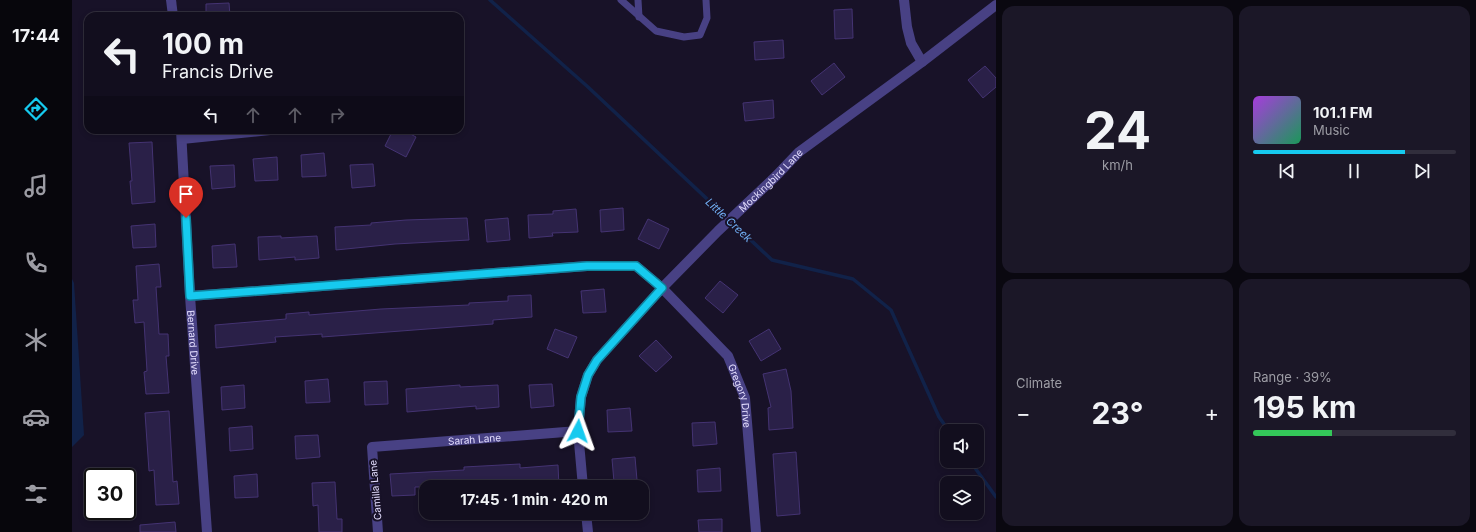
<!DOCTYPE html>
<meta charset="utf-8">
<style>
body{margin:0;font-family:Inter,sans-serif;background:#1b1727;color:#f1f3f6;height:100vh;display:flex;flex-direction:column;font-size:15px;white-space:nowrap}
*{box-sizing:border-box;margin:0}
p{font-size:13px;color:#9c9ca4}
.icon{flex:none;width:22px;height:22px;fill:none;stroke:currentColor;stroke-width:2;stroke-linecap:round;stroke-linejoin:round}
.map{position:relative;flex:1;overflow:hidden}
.side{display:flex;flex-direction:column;gap:6px;padding:6px;background:#0a0810;width:480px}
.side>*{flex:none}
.banner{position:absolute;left:12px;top:12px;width:380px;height:122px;border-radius:12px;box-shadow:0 2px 6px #0003,0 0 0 1px #312e3c;background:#120e1e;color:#f1f3f6;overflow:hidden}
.fabs{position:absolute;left:868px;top:424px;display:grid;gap:8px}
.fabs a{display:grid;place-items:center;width:44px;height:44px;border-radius:8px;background:#120e1e;box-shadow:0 2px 6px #0003,0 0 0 1px #312e3c;font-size:20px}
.speed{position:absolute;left:12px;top:468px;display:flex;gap:8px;font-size:20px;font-weight:700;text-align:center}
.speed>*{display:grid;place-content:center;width:52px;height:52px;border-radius:50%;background:#120e1e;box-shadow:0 2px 6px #0003,0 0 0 1px #312e3c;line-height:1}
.speed .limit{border:2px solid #111;border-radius:6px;background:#fff;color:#111}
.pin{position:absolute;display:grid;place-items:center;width:34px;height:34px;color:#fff;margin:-41px -17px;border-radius:50% 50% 50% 0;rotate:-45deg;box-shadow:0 0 4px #0007}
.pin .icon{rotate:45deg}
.me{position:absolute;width:44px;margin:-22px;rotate:4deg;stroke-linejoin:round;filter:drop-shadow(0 0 3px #0008)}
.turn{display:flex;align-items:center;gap:14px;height:84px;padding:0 12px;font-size:18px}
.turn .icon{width:52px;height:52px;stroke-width:2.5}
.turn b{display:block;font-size:28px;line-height:34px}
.lanes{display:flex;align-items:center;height:38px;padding:0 12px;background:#0003;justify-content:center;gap:20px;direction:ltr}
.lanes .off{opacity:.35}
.big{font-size:30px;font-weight:700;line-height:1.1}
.side .widget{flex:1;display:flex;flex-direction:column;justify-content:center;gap:6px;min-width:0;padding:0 14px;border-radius:12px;background:#1b1727}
.side .dial{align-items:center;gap:0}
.dial b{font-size:52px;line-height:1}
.song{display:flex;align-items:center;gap:12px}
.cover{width:48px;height:48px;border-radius:6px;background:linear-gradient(135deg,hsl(280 70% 55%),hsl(150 70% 35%))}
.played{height:4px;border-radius:2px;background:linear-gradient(90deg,#16caef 75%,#312e3c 75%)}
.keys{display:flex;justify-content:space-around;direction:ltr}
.heat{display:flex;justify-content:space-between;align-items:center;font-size:22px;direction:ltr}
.charge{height:6px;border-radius:3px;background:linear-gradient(90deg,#34c759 39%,#312e3c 0)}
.side .tiles{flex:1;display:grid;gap:6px;grid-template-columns:repeat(2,1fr)}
.trip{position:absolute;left:347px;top:480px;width:230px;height:40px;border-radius:12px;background:#120e1e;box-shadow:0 2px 6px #0003,0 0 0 1px #312e3c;font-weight:700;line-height:40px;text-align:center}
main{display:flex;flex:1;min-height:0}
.menu{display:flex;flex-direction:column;width:72px;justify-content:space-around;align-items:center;background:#07060c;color:#9c9ca4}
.menu .icon{width:28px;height:28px}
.menu .current{color:#16caef}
.menu b{font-size:18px;color:#f1f3f6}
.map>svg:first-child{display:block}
</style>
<main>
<nav class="menu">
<b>17:44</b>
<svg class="icon current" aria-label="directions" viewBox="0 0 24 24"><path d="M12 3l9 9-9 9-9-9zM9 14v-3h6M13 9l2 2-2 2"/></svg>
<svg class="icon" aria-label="music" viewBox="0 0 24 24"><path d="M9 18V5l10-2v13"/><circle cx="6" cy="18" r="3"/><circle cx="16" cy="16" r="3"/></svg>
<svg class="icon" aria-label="phone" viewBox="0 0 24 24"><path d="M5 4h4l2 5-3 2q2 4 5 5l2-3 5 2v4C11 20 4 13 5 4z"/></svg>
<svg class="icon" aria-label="climate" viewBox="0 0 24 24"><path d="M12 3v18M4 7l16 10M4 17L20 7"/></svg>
<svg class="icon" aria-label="car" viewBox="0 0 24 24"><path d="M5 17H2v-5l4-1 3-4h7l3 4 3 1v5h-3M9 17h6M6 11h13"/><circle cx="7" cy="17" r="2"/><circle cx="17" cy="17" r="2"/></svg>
<svg class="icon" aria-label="filters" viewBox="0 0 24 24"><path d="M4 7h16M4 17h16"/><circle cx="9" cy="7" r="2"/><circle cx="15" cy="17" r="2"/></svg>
</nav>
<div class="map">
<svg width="924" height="532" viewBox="0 0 924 532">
<rect width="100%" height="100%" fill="#181228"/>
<polygon fill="#112249" points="0,279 2,283 12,435 0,447"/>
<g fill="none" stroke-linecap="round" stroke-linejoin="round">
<g stroke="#112249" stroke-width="3.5">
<polyline points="418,0 516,87 700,260 781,279 819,310 867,417 877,431"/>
<polyline points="898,461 924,497"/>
</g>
</g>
<g fill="#2a2048" stroke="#443372">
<polygon points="157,3 158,16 134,16 134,4"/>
<polygon points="780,9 781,38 763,39 762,10"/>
<polygon points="711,40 712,58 683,60 682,42"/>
<polygon points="762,63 773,77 750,95 739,81"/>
<polygon points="913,66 924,78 924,87 911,98 896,80"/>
<polygon points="701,100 702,118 673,121 671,103"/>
<polygon points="321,130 331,130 344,137 334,157 313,146"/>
<polygon points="80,142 83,202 60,204 58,181 60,181 57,143"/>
<polygon points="252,153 254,176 230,177 229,155"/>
<polygon points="205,157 206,180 183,181 181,159"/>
<polygon points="301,164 303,186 280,188 278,165"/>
<polygon points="162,165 163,187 140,189 138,166"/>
<polygon points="551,208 552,230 529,232 528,210"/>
<polygon points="504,209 506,232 480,233 481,236 457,238 456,215 481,214 481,211"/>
<polygon points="395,218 397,240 323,244 264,250 263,227 299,225 299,223 334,220"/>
<polygon points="436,218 438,240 415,242 413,220"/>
<polygon points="576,219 597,229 587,249 566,239"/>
<polygon points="83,224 84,247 61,248 59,226"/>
<polygon points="209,236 209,238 245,236 247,258 223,260 223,257 187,260 186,237"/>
<polygon points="163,244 165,267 141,268 140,246"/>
<polygon points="87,264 89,287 84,287 87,334 96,334 97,356 94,356 97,393 74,394 72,372 75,371 72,322 63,323 61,300 66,300 64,266"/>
<polygon points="648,281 666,295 651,313 633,298"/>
<polygon points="532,289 534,312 511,313 509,291"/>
<polygon points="459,295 460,317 421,320 421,324 250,337 250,334 203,337 204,342 144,348 143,325 214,319 214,314 237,312 237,315 309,309 397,305 397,303 436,301 436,296"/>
<polygon points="483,329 505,337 496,358 475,349"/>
<polygon points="697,329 709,349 689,361 677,341"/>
<polygon points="584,340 600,357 584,372 567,356"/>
<polygon points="714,369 719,391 721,428 697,430 696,408 699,407 691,374"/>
<polygon points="256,379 258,402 234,403 233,381"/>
<polygon points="315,381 316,404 293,405 292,382"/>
<polygon points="480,384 482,406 459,408 457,385"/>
<polygon points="172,385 173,408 150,410 149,387"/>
<polygon points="388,385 388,387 426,385 427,407 404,409 404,406 335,412 334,389"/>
<polygon points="558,408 560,431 536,432 535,410"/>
<polygon points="97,411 101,482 105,481 107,504 84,505 82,470 77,471 73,413"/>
<polygon points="643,422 645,444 621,446 620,423"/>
<polygon points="180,426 181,449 158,451 157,428"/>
<polygon points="246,435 248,457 224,459 223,436"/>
<polygon points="724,452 728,514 705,516 701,454"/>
<polygon points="563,457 565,480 542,482 540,459"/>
<polygon points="448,464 448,468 486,465 487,487 464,487 464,486 444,487 343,487 343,495 320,496 318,474 392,470 392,467"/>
<polygon points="648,468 649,491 626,492 625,470"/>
<polygon points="185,474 186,497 163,498 162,476"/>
<polygon points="263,482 265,519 270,519 270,532 247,532 246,505 241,506 240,483"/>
<polygon points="650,519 650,532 627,532 626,520"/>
<polygon points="103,522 104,532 68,532 68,525"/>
</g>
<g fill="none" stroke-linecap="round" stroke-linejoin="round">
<g stroke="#484184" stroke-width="7">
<polyline points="549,0 584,31 612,37 628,35 635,18 634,0"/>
<polyline points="566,0 567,17"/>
</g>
<g stroke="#484184" stroke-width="10">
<polyline points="99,0 101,16"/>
<polyline points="832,0 835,27 839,43 850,62"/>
<path id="s1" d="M109 130 118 296 135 532"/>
<polyline points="110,139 198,130"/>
<path id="s2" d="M118 296 515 266H564L590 288 656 356 673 398 684 532"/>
<path id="s3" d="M511 487 506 431 509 397 516 375 525 360 590 288 646 231 704 176 727 152 850 62 924 5"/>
<polyline points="514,513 516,532"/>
<path id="s4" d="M306 532 300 447 506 431"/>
</g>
</g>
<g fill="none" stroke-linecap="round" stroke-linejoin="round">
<g stroke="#0e839b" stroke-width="10">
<polyline id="route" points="114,218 118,296 515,266 564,266 590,288 525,360 516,375 509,397 506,431"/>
</g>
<use href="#route" stroke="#16caef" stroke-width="7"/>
</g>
<g text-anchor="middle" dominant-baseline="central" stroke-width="4" stroke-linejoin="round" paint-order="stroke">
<g font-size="10" fill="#e2dcfd" stroke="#181228">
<text stroke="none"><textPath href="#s3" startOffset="381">Mockingbird Lane</textPath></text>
<text stroke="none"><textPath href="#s1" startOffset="213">Bernard Drive</textPath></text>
<text stroke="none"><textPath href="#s2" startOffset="618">Gregory Drive</textPath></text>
<text stroke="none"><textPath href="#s4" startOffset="188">Sarah Lane</textPath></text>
<text transform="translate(303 490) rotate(-95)">Camilla Lane</text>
</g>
<g font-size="11" font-style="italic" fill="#71aff5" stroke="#181228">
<text transform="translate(657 220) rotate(43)">Little Creek</text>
</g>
</g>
</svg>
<div class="fabs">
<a><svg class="icon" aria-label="sound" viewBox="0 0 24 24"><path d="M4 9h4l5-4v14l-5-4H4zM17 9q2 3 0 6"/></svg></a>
<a><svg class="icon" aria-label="layers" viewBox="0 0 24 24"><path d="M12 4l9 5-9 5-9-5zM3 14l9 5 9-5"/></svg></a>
</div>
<div class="speed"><div class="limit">30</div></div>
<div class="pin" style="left:114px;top:218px;background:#d93025"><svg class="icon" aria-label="arrive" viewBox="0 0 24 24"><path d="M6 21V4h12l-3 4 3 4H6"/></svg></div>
<svg class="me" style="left:506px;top:431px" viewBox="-20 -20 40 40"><path d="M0-17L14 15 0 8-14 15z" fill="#16caef" stroke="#fff" stroke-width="4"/></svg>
<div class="trip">17:45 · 1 min · 420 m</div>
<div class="banner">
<div class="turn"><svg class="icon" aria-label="left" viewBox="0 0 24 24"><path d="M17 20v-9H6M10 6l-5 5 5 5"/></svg><div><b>100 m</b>Francis Drive</div></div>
<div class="lanes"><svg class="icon" aria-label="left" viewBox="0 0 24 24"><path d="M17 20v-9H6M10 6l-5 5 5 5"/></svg><svg class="icon off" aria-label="ahead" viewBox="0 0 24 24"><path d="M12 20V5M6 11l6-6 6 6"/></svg><svg class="icon off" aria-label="ahead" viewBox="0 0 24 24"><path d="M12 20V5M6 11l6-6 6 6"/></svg><svg class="icon off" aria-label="right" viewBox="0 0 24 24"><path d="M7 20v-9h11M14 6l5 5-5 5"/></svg></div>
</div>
</div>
<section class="side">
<div class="tiles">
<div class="widget dial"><b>24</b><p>km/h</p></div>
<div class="widget">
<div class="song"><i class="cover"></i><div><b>101.1 FM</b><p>Music</p></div></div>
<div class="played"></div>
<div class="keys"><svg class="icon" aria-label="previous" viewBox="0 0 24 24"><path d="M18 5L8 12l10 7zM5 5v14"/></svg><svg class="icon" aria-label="pause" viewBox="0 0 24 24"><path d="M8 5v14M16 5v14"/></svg><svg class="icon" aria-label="next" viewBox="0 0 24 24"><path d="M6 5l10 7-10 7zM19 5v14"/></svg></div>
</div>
<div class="widget"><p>Climate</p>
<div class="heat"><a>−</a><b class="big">23°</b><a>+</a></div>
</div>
<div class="widget"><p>Range · 39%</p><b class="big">195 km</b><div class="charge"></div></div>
</div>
</section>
</main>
